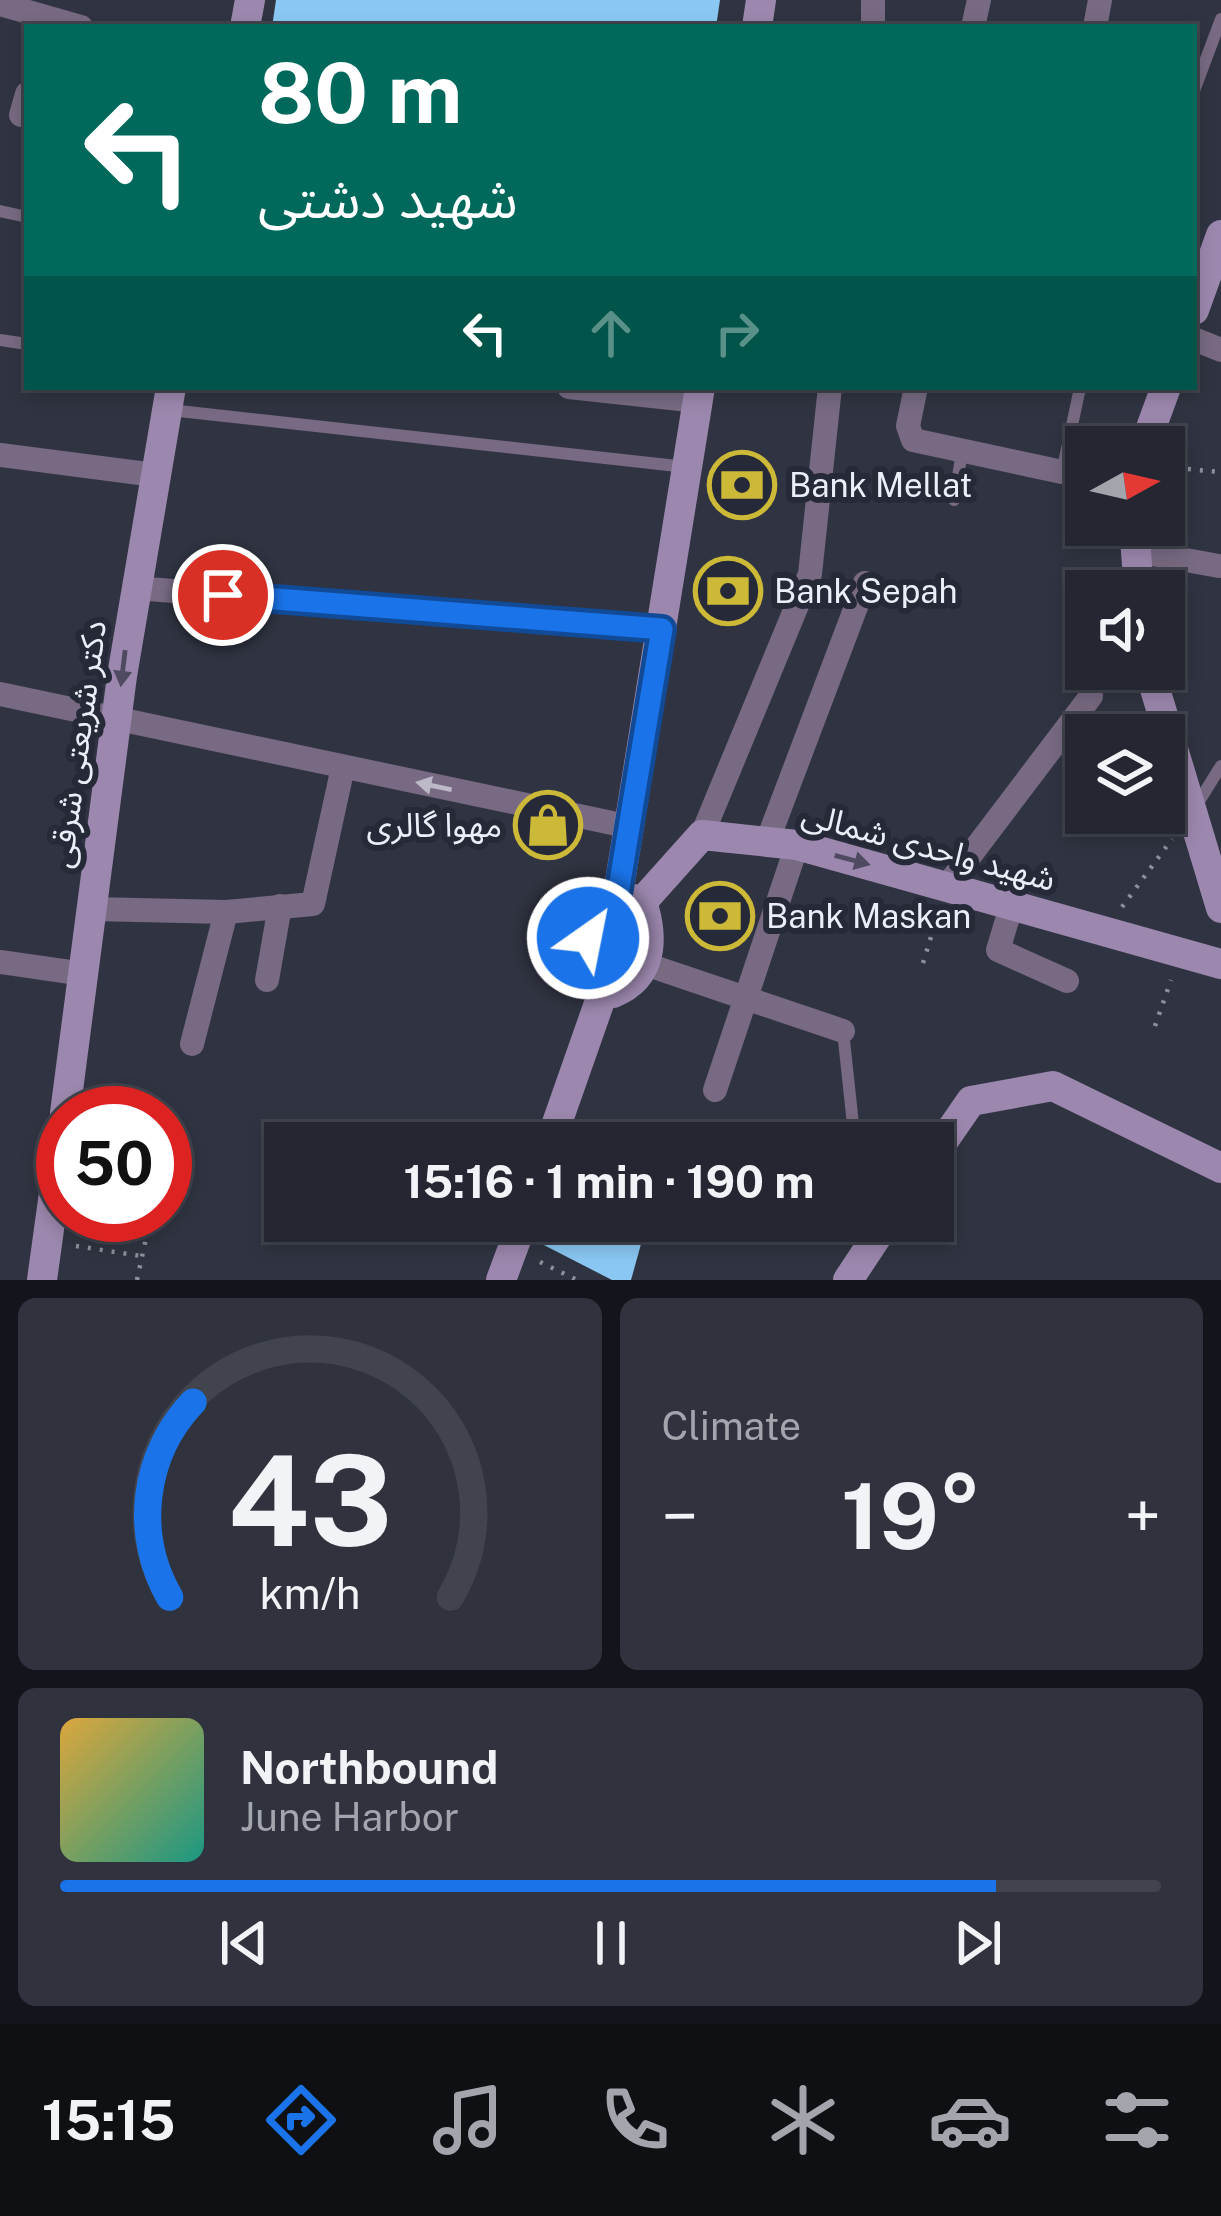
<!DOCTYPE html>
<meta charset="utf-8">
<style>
body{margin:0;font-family:"Public Sans","Noto Sans Arabic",sans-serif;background:#30333e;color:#f1f3f6;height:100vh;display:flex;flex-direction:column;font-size:45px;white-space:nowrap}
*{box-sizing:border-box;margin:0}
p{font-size:39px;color:#a3a5ac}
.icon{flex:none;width:66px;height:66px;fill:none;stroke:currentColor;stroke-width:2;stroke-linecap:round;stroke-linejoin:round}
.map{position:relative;height:1280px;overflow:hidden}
.drawer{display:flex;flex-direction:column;gap:18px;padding:18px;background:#14151c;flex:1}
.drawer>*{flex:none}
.guide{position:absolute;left:24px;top:24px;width:1173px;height:366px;border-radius:0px;box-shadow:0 6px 18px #0003,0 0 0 3px #41444d;background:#00695c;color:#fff;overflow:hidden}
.needle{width:78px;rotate:82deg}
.buttons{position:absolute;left:1065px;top:426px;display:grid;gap:24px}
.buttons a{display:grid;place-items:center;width:120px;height:120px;border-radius:0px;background:#242732;box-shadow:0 6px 18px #0003,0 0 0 3px #41444d;font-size:60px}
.speed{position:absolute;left:36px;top:1086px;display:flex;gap:24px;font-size:60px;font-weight:700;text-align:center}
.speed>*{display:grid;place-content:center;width:156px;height:156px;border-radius:50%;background:#242732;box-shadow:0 6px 18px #0003,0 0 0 3px #41444d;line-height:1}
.speed .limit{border:18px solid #d22;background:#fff;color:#111}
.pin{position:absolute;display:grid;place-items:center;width:102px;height:102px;color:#fff;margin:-51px;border:6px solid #fff;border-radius:50%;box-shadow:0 3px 12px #0007}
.me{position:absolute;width:132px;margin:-66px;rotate:33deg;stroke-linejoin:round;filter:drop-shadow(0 0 9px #0008)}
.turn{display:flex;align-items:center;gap:42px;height:252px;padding:0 36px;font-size:54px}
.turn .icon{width:156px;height:156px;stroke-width:2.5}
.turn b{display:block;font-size:84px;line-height:102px}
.lanes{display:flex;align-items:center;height:114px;padding:0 36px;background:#0003;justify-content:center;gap:60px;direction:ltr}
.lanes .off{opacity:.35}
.big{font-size:90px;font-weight:700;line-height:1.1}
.drawer .card{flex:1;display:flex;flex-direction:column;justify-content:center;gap:18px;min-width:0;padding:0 42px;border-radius:18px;background:#30333e}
.drawer .dial{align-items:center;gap:0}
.dial svg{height:312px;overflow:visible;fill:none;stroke:#41444d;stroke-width:7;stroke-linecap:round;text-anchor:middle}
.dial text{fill:#f1f3f6;stroke:none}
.song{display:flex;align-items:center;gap:36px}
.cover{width:144px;height:144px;border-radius:18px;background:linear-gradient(135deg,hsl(40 70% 55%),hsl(170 70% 35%))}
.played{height:12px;border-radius:6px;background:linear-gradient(90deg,#1a73e8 85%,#41444d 85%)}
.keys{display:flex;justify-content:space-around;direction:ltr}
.heat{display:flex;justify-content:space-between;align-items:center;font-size:66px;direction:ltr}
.drawer .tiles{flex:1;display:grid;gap:18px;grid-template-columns:1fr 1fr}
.card:last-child{grid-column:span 2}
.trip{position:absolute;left:264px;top:1122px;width:690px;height:120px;border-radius:0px;background:#242732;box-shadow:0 6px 18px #0003,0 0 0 3px #41444d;font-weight:700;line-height:120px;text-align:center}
.tabs{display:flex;height:192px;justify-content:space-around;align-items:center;background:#0e1014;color:#a3a5ac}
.tabs .icon{width:84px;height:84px}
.tabs .active{color:#1a73e8}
.tabs b{font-size:54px;color:#f1f3f6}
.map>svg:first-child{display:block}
</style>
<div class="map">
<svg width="1221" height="1280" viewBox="0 0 1221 1280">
<rect width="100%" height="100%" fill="#303442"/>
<g fill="#8ac8f3">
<polygon points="276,0 720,0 716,27 272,27"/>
<polygon points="545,1221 620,1221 643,1237 631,1280 612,1280 536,1241"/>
</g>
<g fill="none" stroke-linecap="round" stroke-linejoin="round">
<g stroke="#8e919d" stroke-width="4.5" stroke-dasharray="3 9" stroke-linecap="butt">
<polyline points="1164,467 1221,472"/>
<polyline points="1122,907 1172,839"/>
<polyline points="923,963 939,911"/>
<polyline points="1155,1026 1171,980"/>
<polyline points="76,1246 141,1256"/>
<polyline points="540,1262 577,1280"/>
<polyline points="137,1280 151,1215"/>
</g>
<g stroke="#776a82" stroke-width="12">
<polyline points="1194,91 1221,19"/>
<polyline points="0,211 27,217"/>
<polyline points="0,340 27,344"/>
<polyline points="170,410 686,467"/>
<polyline points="1062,472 1080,388"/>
<polyline points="954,500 962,452"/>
<polyline points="1196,806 1221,766"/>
<polyline points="843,1031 855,1143"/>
</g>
<g stroke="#776a82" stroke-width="24">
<polyline points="873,0 873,27"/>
<polyline points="0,4 81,27"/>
<polyline points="973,27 979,0"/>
<polyline points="1095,27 1100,0"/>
<polyline points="21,115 27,94"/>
<polyline points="1194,339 1221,350"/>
<polyline points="569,387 698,401"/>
<polyline points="916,387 908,426 913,440 1062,472"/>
<polyline points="0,455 155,475"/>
<polyline points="1136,551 1219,566"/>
<polyline points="135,588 662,629"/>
<polyline points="0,694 631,827"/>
<polyline points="702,835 810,574 830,387"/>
<polyline points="767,842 865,583"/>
<polyline points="947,886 1091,696"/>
<polyline points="1012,904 998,950 1067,981"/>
<polyline points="92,909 226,912 313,904 343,767"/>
<polyline points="0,962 84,974"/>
<polyline points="645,964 843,1031"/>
<polyline points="267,980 280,906"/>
<polyline points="192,1044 226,912"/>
<polyline points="715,1090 797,845"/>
</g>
<g stroke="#9c88ae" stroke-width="30">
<polyline points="245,27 250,0"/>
<polyline points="757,27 761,0"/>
<polyline points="1194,310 1221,235"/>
<polyline points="1144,447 1166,387"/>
<polyline points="1134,525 1139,591"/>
<polyline points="1149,669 1221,908"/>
<polyline points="618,894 700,387"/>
<path d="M618 894 642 902C654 938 653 977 613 993 571 987 583 906 618 894Z"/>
<polyline points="642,902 702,835 797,845 1221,964"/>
<polyline points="65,1113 122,676 171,387"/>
<polyline points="550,1143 603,992"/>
<polyline points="933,1156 971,1101 1053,1086 1221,1168"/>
<polyline points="42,1280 63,1128"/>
<polyline points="501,1280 523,1221"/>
<polyline points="848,1280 887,1221"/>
</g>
</g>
<defs><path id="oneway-solid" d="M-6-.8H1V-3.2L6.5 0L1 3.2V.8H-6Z" transform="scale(3)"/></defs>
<g fill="#4f4a61">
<use href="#oneway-solid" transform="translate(123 668) rotate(97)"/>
<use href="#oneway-solid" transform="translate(852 860) rotate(15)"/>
</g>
<use fill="#bdb9c9" href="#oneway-solid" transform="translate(434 786) rotate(-168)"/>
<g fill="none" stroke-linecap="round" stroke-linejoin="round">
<g stroke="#114b97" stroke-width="30">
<path id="route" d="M223 595 662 629 618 894C597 901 590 917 588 938"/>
</g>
<use href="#route" stroke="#1a73e8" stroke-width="21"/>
</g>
<defs>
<g id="bank-ring" transform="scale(3.45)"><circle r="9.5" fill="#262937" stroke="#ccb938" stroke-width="1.5"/><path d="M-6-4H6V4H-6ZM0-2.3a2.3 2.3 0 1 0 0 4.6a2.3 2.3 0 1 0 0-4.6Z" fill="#ccb938"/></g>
<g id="shop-ring" transform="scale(3.45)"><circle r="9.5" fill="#262937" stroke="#ccb938" stroke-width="1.5"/><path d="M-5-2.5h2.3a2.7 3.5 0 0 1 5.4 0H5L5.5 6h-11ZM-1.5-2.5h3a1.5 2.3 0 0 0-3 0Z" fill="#ccb938"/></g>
</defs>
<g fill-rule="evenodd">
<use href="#bank-ring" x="742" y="485"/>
<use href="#bank-ring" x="728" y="591"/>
<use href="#shop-ring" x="548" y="825"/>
<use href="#bank-ring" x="720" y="916"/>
</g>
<g text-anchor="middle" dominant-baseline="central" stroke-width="12" stroke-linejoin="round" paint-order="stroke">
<g font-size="33" fill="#ebeef8" stroke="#262937" text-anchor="start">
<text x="789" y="485">Bank Mellat</text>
<text x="774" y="591">Bank Sepah</text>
<text x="502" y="825" text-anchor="end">مهوا گالری</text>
<text x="766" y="916">Bank Maskan</text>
</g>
<g font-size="33" fill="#ebeef8" stroke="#262937">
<text transform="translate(77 744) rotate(-82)">دکتر شریعتی شرقی</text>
<text transform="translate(929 846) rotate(15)">شهید واحدی شمالی</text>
</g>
</g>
</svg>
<div class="buttons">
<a><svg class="needle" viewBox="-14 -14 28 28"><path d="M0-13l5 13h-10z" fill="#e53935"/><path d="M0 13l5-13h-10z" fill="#a3a5ac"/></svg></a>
<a><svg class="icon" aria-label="sound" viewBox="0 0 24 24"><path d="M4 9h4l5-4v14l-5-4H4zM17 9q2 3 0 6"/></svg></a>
<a><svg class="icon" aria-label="layers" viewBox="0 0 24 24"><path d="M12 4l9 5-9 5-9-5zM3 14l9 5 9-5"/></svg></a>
</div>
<div class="speed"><div class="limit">50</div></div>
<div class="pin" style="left:223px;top:595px;background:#d93025"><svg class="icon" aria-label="arrive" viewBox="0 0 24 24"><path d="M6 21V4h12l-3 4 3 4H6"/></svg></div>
<svg class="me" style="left:588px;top:938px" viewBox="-20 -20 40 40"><circle r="17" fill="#1a73e8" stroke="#fff" stroke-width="3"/><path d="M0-11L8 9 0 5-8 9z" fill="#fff"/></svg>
<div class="trip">15:16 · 1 min · 190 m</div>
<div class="guide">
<div class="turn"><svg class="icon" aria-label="left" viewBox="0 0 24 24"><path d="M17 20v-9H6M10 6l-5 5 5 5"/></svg><div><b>80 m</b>شهید دشتی</div></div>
<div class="lanes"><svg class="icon" aria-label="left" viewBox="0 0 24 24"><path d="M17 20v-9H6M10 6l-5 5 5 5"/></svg><svg class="icon off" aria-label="ahead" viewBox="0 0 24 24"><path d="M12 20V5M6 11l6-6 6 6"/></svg><svg class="icon off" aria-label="right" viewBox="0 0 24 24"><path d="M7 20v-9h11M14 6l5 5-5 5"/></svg></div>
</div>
</div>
<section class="drawer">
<div class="tiles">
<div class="card dial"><svg viewBox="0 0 100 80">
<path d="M14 69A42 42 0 1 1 86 69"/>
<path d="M14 69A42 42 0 0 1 20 19" stroke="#1a73e8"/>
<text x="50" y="56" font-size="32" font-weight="700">43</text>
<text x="50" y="72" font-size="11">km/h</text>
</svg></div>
<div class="card"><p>Climate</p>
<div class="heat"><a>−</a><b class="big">19°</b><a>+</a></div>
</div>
<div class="card">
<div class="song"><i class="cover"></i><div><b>Northbound</b><p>June Harbor</p></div></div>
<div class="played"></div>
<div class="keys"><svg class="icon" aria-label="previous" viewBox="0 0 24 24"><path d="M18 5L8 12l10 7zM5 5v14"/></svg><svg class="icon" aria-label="pause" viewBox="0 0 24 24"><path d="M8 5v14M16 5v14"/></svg><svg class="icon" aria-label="next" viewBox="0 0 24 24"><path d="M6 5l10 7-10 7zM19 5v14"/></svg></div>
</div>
</div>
</section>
<nav class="tabs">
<b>15:15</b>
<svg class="icon active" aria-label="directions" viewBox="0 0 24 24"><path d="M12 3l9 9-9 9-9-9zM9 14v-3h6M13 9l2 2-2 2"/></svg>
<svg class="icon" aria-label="music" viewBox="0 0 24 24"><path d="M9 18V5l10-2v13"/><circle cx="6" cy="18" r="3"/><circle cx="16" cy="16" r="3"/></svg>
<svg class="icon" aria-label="phone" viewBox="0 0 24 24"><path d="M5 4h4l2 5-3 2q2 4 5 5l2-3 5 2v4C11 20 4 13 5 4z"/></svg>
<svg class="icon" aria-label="climate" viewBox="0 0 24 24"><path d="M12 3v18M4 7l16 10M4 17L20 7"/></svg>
<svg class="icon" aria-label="car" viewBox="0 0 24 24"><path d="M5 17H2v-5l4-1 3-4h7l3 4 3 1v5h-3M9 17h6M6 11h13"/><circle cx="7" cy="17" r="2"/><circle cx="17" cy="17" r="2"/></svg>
<svg class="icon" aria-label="filters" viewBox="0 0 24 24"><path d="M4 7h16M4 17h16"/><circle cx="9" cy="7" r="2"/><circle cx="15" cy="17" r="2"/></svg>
</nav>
